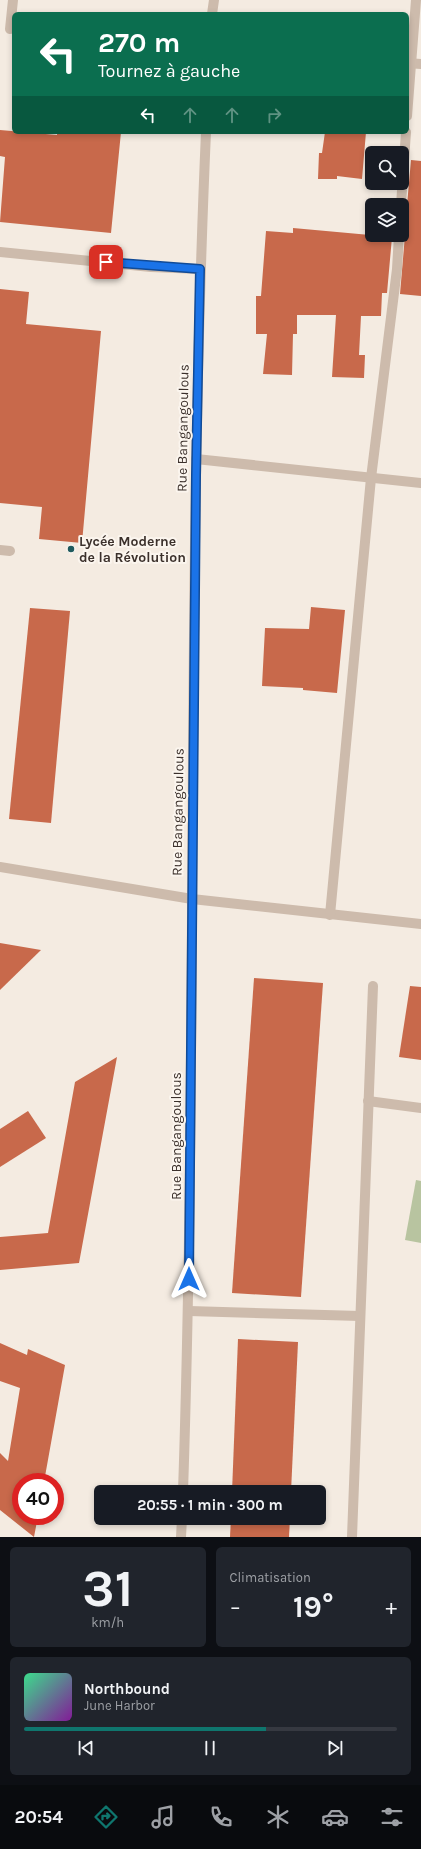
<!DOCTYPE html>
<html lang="fr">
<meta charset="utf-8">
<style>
body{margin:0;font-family:Karla,sans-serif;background:#20242c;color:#f1f3f6;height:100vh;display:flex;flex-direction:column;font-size:15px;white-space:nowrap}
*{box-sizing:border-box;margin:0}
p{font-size:13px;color:#9ea1a6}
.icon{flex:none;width:22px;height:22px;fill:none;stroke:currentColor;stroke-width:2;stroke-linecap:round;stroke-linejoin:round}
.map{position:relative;height:1537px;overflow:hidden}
.side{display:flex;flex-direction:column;gap:10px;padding:10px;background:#0d0f14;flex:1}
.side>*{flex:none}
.guide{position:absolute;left:12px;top:12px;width:397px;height:122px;border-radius:6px;box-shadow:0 2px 6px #0003;background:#0b6e4f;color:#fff;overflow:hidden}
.tools{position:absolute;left:365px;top:146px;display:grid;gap:8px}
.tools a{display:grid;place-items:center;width:44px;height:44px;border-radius:6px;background:#171b24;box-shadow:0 2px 6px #0003;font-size:20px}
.speed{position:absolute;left:12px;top:1473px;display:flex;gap:8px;font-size:20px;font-weight:700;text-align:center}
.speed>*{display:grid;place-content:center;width:52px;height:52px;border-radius:50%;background:#171b24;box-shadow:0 2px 6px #0003;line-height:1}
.speed .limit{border:6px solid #d22;background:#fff;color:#111}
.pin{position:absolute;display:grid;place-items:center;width:34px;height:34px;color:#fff;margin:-17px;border-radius:8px;box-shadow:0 2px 6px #0006}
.me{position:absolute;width:44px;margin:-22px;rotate:0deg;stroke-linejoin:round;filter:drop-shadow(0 0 3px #0008)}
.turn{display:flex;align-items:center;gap:14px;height:84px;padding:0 20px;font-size:18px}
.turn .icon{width:52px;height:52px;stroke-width:2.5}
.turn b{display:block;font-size:28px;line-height:34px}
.lanes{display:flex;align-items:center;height:38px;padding:0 20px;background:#0003;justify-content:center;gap:20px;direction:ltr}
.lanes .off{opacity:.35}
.big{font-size:30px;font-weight:700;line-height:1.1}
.side .tile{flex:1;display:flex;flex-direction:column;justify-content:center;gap:6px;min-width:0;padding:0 14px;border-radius:6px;background:#20242c}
.side .dial{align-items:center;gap:0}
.dial b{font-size:52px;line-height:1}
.song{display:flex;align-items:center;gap:12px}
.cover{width:48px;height:48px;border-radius:6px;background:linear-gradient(135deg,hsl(150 70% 55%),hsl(290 70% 35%))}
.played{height:4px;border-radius:2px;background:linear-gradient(90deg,#0f766e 65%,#363941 65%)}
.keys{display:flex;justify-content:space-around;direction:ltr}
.heat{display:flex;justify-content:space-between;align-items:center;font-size:22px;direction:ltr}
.side .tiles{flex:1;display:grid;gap:10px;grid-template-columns:1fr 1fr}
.tile:last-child{grid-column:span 2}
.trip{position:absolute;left:94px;top:1485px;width:232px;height:40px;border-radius:6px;background:#171b24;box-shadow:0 2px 6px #0003;font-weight:700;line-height:40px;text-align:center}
.menu{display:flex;height:64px;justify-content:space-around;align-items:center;background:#090b0e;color:#9ea1a6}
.menu .icon{width:28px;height:28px}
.menu .active{color:#0f766e}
.menu b{font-size:18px;color:#f1f3f6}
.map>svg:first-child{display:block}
</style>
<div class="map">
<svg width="421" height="1537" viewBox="0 0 421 1537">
<rect width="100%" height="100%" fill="#f4ebe1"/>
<polygon fill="#b8c4a0" points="416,1180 421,1181 421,1243 405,1240"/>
<g fill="#c8694b">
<polygon points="0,130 57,135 57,132 121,132 111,233 0,222 5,157 0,156"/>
<polygon points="325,132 366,132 362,179 337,176 337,179 318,179 319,153 322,153"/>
<polygon points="411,160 421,161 421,296 400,294 405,235 402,229 402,211 406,209 407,205"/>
<polygon points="293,228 392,237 387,293 382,293 381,316 361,316 359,355 365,355 364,378 332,377 336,315 297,315 297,334 293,334 292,375 263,374 267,334 256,334 256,296 261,296 266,231 293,233"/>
<polygon points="0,289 29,292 26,324 101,331 82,543 39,539 42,507 0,503"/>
<polygon points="311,607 345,610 337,693 303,690 303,688 262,686 265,628 309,629"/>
<polygon points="30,608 70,611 51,823 9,819"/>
<polygon points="0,943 41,950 0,990"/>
<polygon points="254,978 323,983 301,1297 232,1293"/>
<polygon points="410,986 421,987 421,1060 399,1057"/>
<polygon points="117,1057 79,1263 0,1270 0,1237 48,1233 75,1082"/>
<polygon points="28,1111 46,1138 0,1167 0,1129"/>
<polygon points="238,1339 298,1342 291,1492 232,1492"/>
<polygon points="0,1343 27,1355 28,1349 65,1365 44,1482 21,1482 21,1516 38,1516 34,1537 0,1510 0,1453 8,1461 20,1388 0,1381"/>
<polygon points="231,1518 290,1518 289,1537 230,1537"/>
</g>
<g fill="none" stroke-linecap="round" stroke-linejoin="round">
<g stroke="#cdbbac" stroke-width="10">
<polyline points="0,252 151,267 200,269"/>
<polyline points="0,550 10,551"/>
<polyline points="0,867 192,899"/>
</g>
<g stroke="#cdbbac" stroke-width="10">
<polyline points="10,29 13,0"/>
<polyline points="407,63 421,64"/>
<polyline points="407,116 416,0"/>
<polyline points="401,205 406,132"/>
<polyline points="196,459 421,483"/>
<polyline points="192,899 421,924"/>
<polyline points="330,915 371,478 397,269 399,235"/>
<polyline points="368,1101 421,1108"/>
<polyline points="189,1311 360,1316"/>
<polyline points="352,1537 373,986"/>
</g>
<g stroke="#cdbbac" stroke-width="10">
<polyline points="212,14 214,0"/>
<path d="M183 1492C198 1039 186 585 206 132"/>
<polyline points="181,1537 182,1518"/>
</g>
</g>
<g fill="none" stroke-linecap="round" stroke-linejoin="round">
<g stroke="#114b97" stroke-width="10">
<polyline id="route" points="106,262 200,269 196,475 189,1279"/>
</g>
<use href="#route" stroke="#1a73e8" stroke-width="7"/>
</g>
<circle fill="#1f5a5e" stroke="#fbf5ee" stroke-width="1.5" cx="71" cy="549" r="4"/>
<g text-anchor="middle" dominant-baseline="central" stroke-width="4" stroke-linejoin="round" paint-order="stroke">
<g font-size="14" fill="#3b302b" stroke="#fbf5ee">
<text transform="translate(183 428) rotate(-89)">Rue Bangangoulous</text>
<text transform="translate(178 812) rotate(-89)">Rue Bangangoulous</text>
<text transform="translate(176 1136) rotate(-90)">Rue Bangangoulous</text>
</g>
<g font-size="14" font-weight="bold" fill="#3b302b" stroke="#fbf5ee" text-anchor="start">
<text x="79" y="541">Lycée Moderne<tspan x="79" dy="16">de la Révolution</tspan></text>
</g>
</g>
</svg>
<div class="tools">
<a><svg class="icon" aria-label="search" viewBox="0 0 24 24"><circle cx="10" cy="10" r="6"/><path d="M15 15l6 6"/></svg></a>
<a><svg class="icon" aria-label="layers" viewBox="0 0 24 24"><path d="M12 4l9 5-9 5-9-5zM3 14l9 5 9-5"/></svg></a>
</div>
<div class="speed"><div class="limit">40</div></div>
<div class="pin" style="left:106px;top:262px;background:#d93025"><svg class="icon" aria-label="arrive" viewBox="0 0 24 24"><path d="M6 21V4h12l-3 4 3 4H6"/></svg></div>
<svg class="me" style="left:189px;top:1279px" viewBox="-20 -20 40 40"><path d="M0-17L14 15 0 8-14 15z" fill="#1a73e8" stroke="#fff" stroke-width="4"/></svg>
<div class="trip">20:55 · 1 min · 300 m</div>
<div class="guide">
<div class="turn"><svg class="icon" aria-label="left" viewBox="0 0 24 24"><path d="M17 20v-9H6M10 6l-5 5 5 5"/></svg><div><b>270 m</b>Tournez à gauche</div></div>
<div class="lanes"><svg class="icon" aria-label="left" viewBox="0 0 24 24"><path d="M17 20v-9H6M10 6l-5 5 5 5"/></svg><svg class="icon off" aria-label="ahead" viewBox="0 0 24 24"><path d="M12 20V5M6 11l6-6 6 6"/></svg><svg class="icon off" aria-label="ahead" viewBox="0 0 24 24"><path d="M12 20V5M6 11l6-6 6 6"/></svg><svg class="icon off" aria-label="right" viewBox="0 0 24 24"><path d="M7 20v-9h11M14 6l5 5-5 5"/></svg></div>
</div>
</div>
<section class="side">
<div class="tiles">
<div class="tile dial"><b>31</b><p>km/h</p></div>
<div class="tile"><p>Climatisation</p>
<div class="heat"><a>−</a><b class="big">19°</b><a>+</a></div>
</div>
<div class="tile">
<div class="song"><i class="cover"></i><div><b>Northbound</b><p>June Harbor</p></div></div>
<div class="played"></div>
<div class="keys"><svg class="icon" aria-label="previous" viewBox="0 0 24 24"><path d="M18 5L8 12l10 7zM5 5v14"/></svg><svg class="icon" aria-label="pause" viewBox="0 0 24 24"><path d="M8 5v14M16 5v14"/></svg><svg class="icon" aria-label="next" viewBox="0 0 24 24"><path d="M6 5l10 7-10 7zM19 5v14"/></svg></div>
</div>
</div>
</section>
<nav class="menu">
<b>20:54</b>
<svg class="icon active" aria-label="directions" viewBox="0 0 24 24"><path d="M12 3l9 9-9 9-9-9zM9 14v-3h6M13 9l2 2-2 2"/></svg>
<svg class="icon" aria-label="music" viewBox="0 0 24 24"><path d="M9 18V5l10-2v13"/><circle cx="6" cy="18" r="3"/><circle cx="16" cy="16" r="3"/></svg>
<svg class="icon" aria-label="phone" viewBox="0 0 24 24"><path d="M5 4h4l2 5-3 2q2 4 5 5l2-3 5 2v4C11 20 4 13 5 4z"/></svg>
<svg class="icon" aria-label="climate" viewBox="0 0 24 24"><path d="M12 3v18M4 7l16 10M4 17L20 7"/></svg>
<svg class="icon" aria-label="car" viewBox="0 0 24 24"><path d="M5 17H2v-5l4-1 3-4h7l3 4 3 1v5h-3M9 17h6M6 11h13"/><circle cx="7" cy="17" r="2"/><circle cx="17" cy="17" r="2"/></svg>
<svg class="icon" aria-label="filters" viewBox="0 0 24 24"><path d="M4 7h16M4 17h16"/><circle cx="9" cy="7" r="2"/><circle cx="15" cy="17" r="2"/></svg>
</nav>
